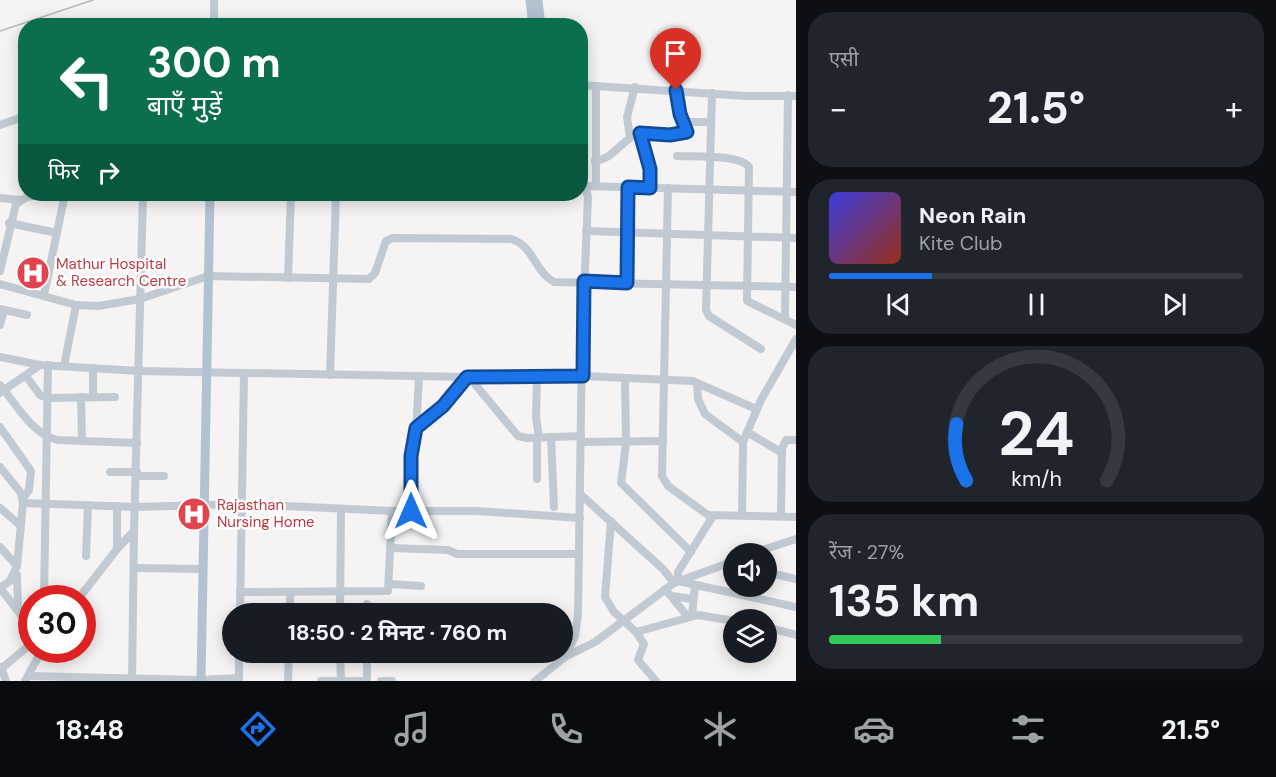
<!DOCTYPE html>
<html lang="hi">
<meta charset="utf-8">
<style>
body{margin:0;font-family:"DM Sans","Noto Sans Devanagari",sans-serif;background:#20242c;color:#f1f3f6;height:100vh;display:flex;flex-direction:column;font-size:22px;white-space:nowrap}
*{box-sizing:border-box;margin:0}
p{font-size:20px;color:#9ea1a6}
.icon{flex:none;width:33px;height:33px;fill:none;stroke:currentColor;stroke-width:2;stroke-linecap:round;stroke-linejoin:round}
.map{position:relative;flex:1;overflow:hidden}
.details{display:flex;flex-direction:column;gap:12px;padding:12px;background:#0d0f14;width:480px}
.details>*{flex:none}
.top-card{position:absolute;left:18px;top:18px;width:570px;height:183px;border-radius:24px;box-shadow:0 3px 15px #0003;background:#0b6e4f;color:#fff;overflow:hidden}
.buttons{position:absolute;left:723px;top:543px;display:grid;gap:12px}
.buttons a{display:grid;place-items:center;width:54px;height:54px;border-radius:50%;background:#171b24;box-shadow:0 3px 15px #0003;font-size:30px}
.speed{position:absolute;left:18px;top:585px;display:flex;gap:12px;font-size:30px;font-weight:700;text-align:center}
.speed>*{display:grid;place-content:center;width:78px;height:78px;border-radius:50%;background:#171b24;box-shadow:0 3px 15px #0003;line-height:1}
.speed .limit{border:9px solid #d22;background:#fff;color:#111}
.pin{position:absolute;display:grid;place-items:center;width:51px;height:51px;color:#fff;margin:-62px -26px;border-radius:50% 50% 50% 0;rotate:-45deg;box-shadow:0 0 6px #0007}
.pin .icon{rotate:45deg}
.me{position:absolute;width:66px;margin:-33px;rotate:0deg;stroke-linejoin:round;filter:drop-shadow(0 0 4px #0008)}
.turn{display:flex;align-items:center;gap:21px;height:126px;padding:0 30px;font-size:27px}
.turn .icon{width:78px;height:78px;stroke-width:2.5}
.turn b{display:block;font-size:42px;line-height:51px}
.then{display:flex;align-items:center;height:57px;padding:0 30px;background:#0003;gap:12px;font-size:22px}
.big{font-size:45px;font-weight:700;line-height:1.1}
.details .tile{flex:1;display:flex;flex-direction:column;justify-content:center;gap:9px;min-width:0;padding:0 21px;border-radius:24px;background:#20242c}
.details .dial{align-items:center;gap:0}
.dial svg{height:156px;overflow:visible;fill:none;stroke:#363941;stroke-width:7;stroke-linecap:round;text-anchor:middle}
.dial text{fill:#f1f3f6;stroke:none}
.song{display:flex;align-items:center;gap:18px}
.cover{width:72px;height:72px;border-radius:9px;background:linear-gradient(135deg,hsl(240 70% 55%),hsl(10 70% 35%))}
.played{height:6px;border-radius:3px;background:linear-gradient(90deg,#1a73e8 25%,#363941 25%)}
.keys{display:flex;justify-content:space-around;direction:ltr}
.heat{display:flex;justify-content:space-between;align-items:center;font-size:33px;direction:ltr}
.charge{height:9px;border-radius:4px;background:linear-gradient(90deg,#34c759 27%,#363941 0)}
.trip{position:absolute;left:222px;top:603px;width:351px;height:60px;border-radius:30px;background:#171b24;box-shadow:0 3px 15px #0003;font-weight:700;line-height:60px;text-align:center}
.dock{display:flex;height:96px;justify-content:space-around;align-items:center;background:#090b0e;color:#9ea1a6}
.dock .icon{width:42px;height:42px}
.dock .on{color:#1a73e8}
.dock b{font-size:27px;color:#f1f3f6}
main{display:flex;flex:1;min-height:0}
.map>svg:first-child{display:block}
</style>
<main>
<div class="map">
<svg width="796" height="681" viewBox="0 0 796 681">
<rect width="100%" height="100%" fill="#f5f3f3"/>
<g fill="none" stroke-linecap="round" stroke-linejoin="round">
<g stroke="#c1cad2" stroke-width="8">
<polyline points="214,26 214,0"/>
<polyline points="580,85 746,96 796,96"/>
<polyline points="712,93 706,310 709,316 761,349"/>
<polyline points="683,122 711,122"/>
<polyline points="0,125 26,116"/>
<polyline points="640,133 650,169 650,188"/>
<polyline points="630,137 627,117 635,87"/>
<path d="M677 156C694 157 739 154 749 167L747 301 796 325"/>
<path d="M595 161C614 159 621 140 639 133 652 129 671 137 686 133L687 129 680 114 676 90"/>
<polyline points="585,186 796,192"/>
<polyline points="596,186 596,86"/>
<polyline points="668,188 662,476 668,486 708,515 796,517"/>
<polyline points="0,198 20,200"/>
<polyline points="9,223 57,233"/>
<polyline points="586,231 796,238"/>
<polyline points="0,271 16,204 27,197 45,194"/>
<polyline points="288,278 291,194"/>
<polyline points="627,283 628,187"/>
<path d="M0 284 76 305 98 306 140 299 208 276 369 279 375 273 386 241 393 238 511 239C533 245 535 272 554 282L796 287"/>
<polyline points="44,295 65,194"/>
<polyline points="0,309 27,315"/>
<polyline points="785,319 788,95"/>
<polyline points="0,325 4,310"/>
<polyline points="0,357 40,365 139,371 467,377 583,376 693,381 697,383 698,399 705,414 743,442"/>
<polyline points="64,366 76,305"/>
<polyline points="93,368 93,397"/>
<polyline points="330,375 336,194"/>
<polyline points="26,376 40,395 47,398 115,397"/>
<polyline points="537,376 536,417 539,438"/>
<polyline points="469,377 518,436 527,438 581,436"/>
<polyline points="625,379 626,443 621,483 691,552"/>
<polyline points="697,383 754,408"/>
<path d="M0 385C17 405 31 433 57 440L137 443"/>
<polyline points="0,393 40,365"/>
<polyline points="81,397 82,441"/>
<polyline points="0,427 31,471 29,490 23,498"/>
<polyline points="416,428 443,406 467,377"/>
<polyline points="747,432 782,453"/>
<polyline points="551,437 554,507"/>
<polyline points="537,438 537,479"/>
<polyline points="581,442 663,441"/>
<polyline points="0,467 21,493 23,503 136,507 241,504 392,511 477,511 580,518"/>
<polyline points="110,472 137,472"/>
<polyline points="137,476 164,476"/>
<polyline points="580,494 663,569 674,583"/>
<polyline points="23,503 17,566 10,581 0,588 32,629"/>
<polyline points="117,506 117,549"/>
<polyline points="0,508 20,525"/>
<polyline points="411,511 411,456 416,434 419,376"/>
<polyline points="742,515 743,442 761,400 796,339"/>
<polyline points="713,516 678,572 678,581 796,607"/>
<polyline points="781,516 782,448 786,440 796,440"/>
<polyline points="611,521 605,597 614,612 636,632 698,615 734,621"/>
<polyline points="0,547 17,566"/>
<polyline points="392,548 448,550 457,554 579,554"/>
<polyline points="750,554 796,539"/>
<polyline points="86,556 88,505"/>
<polyline points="134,568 203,569"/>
<polyline points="766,572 796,579"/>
<polyline points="17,575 18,610"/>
<polyline points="389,584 421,586"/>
<polyline points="665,589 688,617"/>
<polyline points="240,592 388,591 392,511"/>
<polyline points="672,596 692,599"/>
<polyline points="44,598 48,365"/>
<polyline points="79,598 117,549 134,531 143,194"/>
<polyline points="240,614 244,373"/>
<polyline points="290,614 290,592"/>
<polyline points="340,614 341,509"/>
<polyline points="367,614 367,604"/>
<polyline points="692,616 695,585"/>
<polyline points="766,627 796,635"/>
<polyline points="636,632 644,644 638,660 656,681"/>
<polyline points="340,652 341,681"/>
<polyline points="565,657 575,636 578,614 582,343 588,197 585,186 580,183"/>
<polyline points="1,667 6,681"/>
<polyline points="1,669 32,643"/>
<polyline points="28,676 200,680 239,678"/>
<polyline points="25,681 42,650"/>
<polyline points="132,681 134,531"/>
<polyline points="239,681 239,652"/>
<polyline points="288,681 289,652"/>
<polyline points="321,681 361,681"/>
<polyline points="367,681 367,652"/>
<polyline points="381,681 392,681"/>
<polyline points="535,681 565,657 595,642 674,583 734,561"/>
</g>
<g stroke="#b3c2d1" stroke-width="9">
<polyline points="530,0 533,26"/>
<polyline points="538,0 541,26"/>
<polyline points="201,681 210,194"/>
</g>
<polyline stroke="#b5b8bd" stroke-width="1.5" points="0,31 93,0"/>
</g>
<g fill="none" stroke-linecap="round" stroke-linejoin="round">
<g stroke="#114b97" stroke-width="15">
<polyline id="route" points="411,511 411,456 416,428 443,406 467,377 583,376 584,281 627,283 628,187 650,188 650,169 640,133 670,135 687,132 680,114 676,90"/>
</g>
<use href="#route" stroke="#1a73e8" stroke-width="10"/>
</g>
<defs>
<g id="hospital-disc" transform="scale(1.725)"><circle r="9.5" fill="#e0444e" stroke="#fff"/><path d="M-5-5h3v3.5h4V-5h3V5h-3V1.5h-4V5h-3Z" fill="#fff"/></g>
</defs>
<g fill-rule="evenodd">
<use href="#hospital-disc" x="33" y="273"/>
<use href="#hospital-disc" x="194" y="514"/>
</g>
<g text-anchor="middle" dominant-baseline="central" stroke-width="5" stroke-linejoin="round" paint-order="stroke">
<g font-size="15" fill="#be3a42" stroke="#fff" text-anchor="start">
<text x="56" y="264">Mathur Hospital<tspan x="56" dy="17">&amp; Research Centre</tspan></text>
<text x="217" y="505">Rajasthan<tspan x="217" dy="17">Nursing Home</tspan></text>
</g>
</g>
</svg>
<div class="buttons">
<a><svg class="icon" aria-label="sound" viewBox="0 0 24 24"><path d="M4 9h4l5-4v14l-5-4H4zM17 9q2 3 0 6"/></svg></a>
<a><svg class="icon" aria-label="layers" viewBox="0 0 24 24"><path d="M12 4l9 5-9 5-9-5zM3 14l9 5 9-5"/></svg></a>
</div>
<div class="speed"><div class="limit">30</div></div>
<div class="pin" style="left:676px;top:90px;background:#d93025"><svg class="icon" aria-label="arrive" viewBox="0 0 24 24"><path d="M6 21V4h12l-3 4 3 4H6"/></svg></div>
<svg class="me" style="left:411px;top:511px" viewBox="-20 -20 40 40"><path d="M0-17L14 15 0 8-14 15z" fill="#1a73e8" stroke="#fff" stroke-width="4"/></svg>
<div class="trip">18:50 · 2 मिनट · 760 m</div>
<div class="top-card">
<div class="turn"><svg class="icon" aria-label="left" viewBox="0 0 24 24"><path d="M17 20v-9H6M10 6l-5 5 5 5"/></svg><div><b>300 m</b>बाएँ मुड़ें</div></div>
<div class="then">फिर<svg class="icon" aria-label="right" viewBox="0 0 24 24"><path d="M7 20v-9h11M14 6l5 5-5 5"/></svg></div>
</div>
</div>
<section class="details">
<div class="tile"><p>एसी</p>
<div class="heat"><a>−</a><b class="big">21.5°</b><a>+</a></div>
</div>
<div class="tile">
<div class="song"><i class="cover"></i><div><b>Neon Rain</b><p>Kite Club</p></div></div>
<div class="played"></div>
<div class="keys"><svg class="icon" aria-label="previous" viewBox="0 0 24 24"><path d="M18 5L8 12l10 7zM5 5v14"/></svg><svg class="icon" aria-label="pause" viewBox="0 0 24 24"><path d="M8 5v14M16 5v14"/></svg><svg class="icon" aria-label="next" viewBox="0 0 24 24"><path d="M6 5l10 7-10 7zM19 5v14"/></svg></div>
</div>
<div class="tile dial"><svg viewBox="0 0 100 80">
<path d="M14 69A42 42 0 1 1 86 69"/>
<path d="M14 69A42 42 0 0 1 9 40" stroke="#1a73e8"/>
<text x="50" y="56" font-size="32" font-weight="700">24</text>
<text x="50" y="72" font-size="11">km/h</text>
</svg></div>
<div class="tile"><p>रेंज · 27%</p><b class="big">135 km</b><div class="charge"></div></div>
</section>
</main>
<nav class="dock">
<b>18:48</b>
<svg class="icon on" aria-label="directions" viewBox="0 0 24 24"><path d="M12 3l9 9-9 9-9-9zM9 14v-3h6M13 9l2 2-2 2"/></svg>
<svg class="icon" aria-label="music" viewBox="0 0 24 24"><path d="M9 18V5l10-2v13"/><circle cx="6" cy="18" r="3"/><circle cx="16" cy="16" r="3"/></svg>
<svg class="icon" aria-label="phone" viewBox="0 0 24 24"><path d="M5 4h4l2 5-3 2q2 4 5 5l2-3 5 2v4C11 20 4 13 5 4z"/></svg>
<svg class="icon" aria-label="climate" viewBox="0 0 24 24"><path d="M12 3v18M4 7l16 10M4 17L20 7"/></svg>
<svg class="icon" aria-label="car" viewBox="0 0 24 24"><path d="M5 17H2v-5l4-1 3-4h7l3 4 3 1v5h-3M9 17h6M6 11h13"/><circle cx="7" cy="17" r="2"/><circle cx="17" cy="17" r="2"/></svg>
<svg class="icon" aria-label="filters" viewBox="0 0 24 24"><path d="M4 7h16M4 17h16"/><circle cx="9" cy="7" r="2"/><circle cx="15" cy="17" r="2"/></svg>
<b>21.5°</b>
</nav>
